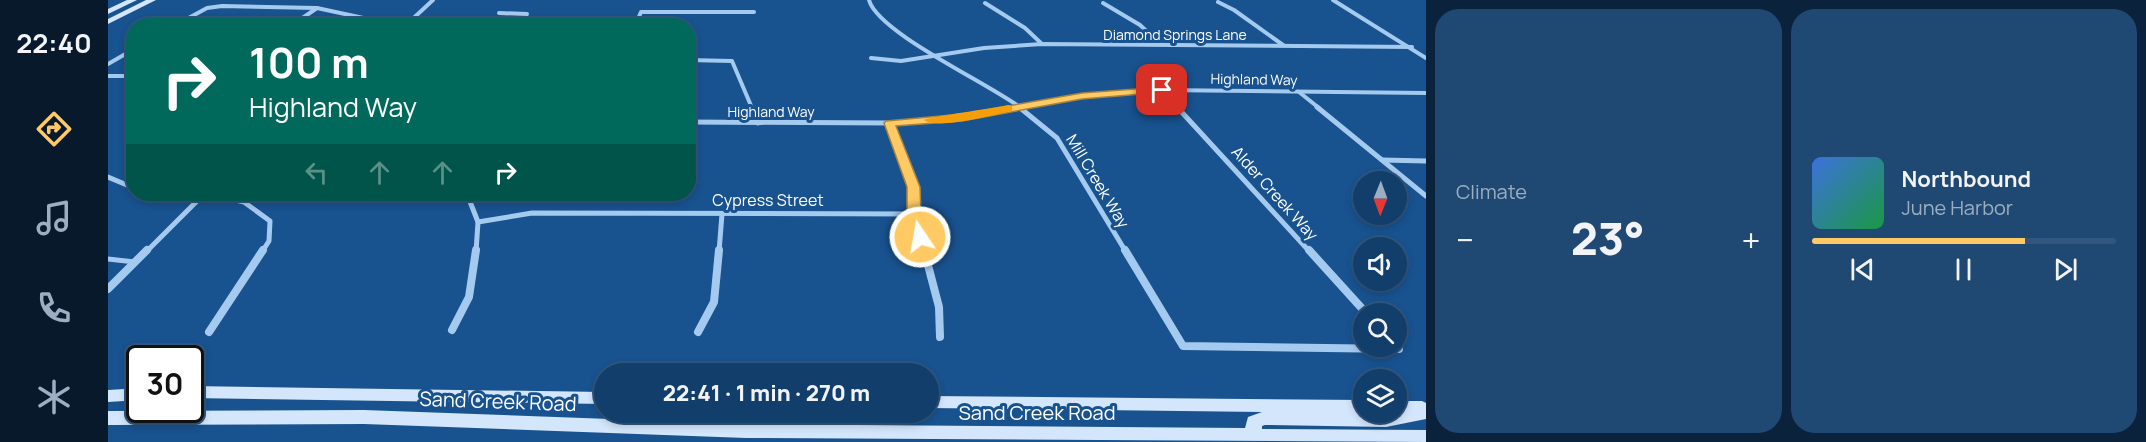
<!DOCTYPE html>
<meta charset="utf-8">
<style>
body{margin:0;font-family:Manrope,sans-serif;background:#1f4973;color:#f1f3f6;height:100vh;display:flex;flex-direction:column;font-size:22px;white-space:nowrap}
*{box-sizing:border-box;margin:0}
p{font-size:20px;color:#9caec1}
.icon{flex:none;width:33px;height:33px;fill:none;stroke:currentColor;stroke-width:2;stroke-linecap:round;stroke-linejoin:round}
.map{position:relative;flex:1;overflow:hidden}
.details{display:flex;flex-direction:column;gap:9px;padding:9px;background:#0a223b;width:720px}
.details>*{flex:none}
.guide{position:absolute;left:18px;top:18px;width:570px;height:183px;border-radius:24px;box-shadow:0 3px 9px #0003,0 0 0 2px #31577e;background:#00695c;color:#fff;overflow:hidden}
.needle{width:39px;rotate:181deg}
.tools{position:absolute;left:1245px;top:171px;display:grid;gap:12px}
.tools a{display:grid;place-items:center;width:54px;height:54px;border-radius:50%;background:#123e6b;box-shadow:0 3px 9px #0003,0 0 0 2px #31577e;font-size:30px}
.speed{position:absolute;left:18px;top:345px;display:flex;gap:12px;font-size:30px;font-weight:700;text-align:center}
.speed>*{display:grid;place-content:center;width:78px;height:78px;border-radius:50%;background:#123e6b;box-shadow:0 3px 9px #0003,0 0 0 2px #31577e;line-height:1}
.speed .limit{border:3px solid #111;border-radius:9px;background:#fff;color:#111}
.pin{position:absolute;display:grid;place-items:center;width:51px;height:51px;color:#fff;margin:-26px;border-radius:12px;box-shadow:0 3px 9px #0006}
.me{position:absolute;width:66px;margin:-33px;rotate:348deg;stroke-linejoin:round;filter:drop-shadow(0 0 4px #0008)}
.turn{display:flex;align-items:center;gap:21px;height:126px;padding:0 24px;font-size:27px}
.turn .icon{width:78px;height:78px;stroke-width:2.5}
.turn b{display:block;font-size:42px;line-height:51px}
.lanes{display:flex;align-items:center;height:57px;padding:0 24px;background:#0003;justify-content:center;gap:30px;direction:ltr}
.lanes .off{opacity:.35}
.big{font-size:45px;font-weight:800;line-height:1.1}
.details .tile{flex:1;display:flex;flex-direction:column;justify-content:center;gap:9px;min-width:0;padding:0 21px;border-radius:24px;background:#1f4973}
.song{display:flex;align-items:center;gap:18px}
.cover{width:72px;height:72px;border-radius:9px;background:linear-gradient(135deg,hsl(220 70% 55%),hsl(140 70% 35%))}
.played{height:6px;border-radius:3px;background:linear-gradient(90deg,#ffca63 70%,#31577e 70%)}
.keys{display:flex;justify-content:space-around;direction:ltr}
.heat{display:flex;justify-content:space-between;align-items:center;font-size:33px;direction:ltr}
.details .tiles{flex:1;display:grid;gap:9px;grid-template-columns:repeat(2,1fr)}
.trip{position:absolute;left:486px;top:363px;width:345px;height:60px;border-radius:30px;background:#123e6b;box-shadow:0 3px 9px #0003,0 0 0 2px #31577e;font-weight:800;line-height:60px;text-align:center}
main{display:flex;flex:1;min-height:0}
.tabs{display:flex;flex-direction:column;width:108px;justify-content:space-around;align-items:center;background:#07192b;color:#9caec1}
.tabs .icon{width:42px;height:42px}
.tabs .selected{color:#ffca63}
.tabs b{font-size:27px;color:#f1f3f6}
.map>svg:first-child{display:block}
</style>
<main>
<nav class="tabs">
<b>22:40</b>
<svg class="icon selected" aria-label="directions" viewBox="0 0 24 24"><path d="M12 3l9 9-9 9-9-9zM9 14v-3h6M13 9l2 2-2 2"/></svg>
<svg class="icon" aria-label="music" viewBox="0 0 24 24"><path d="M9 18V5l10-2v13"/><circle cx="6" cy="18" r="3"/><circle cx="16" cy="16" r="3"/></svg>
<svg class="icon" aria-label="phone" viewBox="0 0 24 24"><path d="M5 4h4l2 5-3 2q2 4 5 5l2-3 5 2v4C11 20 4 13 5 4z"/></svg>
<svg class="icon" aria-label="climate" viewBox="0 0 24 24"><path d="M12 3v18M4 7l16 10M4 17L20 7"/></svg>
</nav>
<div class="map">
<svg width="1318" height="442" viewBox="0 0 1318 442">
<rect width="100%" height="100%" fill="#18528f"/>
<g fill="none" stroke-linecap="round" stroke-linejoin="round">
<polyline stroke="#a5caef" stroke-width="5" points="0,259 27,262"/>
<g stroke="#a5caef" stroke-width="4">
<path d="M761 0C770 33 882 84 913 108"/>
<polyline points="1225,0 1318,58"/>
<polyline points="1110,2 1126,10 1175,45"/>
<polyline points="877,3 917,28 934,44"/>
<polyline points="995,3 1032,25 1051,43"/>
<polyline points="391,13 419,14 410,26"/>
<polyline points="66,26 99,8 114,6 209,8 260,19 303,20"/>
<polyline points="183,26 209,8"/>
<polyline points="297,26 325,0"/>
<polyline points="527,26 533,12 646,12"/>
<polyline points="763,58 793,61 876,48 934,44 1304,47"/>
<polyline points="580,60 624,61 644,108"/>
<polyline points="0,64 26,49"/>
<polyline points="0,76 26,76"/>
<polyline points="1054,90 1071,108"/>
<polyline points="1191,92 1211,108"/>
<polyline points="907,108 974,96 1054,90 1318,93"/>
</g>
<g stroke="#a5caef" stroke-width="5">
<polyline points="643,107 650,123"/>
<polyline points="911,107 949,138 1018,252"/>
<polyline points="1069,107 1202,252"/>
<polyline points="1209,107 1318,196"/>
<polyline points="580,122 782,123 854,118 915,107"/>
<polyline points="782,123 806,187 806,214 816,252"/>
<polyline points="1274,160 1318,161"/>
<polyline points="0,177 26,188"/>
<polyline points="103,194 136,202 162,221 161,241 154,252"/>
<polyline points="359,194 370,222 368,252"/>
<polyline points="370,222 424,213 806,214"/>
<polyline points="38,252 96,194"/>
<polyline points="611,252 614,214"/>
</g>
<g stroke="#a5caef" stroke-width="8">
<polyline points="816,250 831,307 832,337"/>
<polyline points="1017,250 1075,346 1291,349 1288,346"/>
<polyline points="1201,250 1259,314"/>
<polyline points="0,289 39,250"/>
<polyline points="344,330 361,297 368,250"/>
<polyline points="101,332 155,250"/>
<polyline points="590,332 606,302 611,250"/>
</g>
<g fill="#d3e6fb" fill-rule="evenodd">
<polygon points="19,0 29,0 0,14 0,9"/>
<polygon points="38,0 48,0 0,24 0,19"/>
<polygon points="82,386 496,392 496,404 82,398"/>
<polygon points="32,388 32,400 0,402 0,390"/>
<polygon points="820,396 1256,400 1256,412 1288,412 1288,401 1314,401 1318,403 1318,419 1278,427 1157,425 1154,426 1154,429 1318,430 1318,442 638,438 256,424 0,425 0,411 256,410 638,424 1137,428 1140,417 1154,412 820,408"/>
</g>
</g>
<polygon fill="#ffca63" stroke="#a68340" stroke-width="1.5" points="1054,87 1060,90 1058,92 974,99 854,121 788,126 812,187 813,214 819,237 812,242 805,237 799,214 799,187 776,123 778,121 854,114 974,93"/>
<path fill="#f59e0b" d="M900 105 904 106V111C886 115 829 130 816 120 820 117 888 108 900 105Z"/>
<g text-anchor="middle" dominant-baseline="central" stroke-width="6" stroke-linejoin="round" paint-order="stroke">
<g font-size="14" fill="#fff" stroke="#18528f">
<text x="1067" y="34">Diamond Springs Lane</text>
<text transform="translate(1146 79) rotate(1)">Highland Way</text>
<text x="663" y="111">Highland Way</text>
</g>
<g font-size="16" fill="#fff" stroke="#18528f">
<text transform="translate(990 181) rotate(59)">Mill Creek Way</text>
<text transform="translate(1167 193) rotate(48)">Alder Creek Way</text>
<text x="660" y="200">Cypress Street</text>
</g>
<g font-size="20" fill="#fff" stroke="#18528f">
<text transform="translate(390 401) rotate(2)">Sand Creek Road</text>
<text x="929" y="412">Sand Creek Road</text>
</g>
</g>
</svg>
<div class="tools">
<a><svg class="needle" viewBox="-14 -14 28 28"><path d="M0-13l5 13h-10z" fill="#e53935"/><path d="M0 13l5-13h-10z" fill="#9caec1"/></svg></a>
<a><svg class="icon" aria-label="sound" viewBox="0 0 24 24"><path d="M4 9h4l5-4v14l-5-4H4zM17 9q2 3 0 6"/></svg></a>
<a><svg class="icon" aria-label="search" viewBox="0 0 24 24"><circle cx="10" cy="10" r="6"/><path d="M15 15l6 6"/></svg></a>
<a><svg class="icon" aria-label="layers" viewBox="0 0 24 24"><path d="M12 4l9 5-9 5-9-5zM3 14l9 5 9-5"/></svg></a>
</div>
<div class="speed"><div class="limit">30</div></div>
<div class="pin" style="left:1054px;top:90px;background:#d93025"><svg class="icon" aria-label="arrive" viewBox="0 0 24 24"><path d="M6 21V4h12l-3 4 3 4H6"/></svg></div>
<svg class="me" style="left:812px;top:237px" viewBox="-20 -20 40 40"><circle r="17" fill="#ffca63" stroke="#fff" stroke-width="3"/><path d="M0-11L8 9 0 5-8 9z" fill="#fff"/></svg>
<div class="trip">22:41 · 1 min · 270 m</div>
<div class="guide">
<div class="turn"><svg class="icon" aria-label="right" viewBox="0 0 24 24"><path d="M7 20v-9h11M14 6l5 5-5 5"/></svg><div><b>100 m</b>Highland Way</div></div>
<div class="lanes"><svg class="icon off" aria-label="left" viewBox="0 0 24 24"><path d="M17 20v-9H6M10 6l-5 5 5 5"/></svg><svg class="icon off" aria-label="ahead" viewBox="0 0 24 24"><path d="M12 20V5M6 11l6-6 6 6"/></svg><svg class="icon off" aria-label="ahead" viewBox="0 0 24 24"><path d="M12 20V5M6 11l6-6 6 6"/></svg><svg class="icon" aria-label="right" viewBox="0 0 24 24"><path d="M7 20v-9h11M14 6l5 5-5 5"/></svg></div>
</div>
</div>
<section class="details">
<div class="tiles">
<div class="tile"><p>Climate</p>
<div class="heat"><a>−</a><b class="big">23°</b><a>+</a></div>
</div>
<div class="tile">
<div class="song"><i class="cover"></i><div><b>Northbound</b><p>June Harbor</p></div></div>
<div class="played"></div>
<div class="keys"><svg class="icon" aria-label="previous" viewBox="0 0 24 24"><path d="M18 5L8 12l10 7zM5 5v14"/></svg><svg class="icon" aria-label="pause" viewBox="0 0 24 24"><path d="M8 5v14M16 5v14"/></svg><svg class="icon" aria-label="next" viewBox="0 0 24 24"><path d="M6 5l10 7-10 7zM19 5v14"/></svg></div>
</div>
</div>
</section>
</main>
